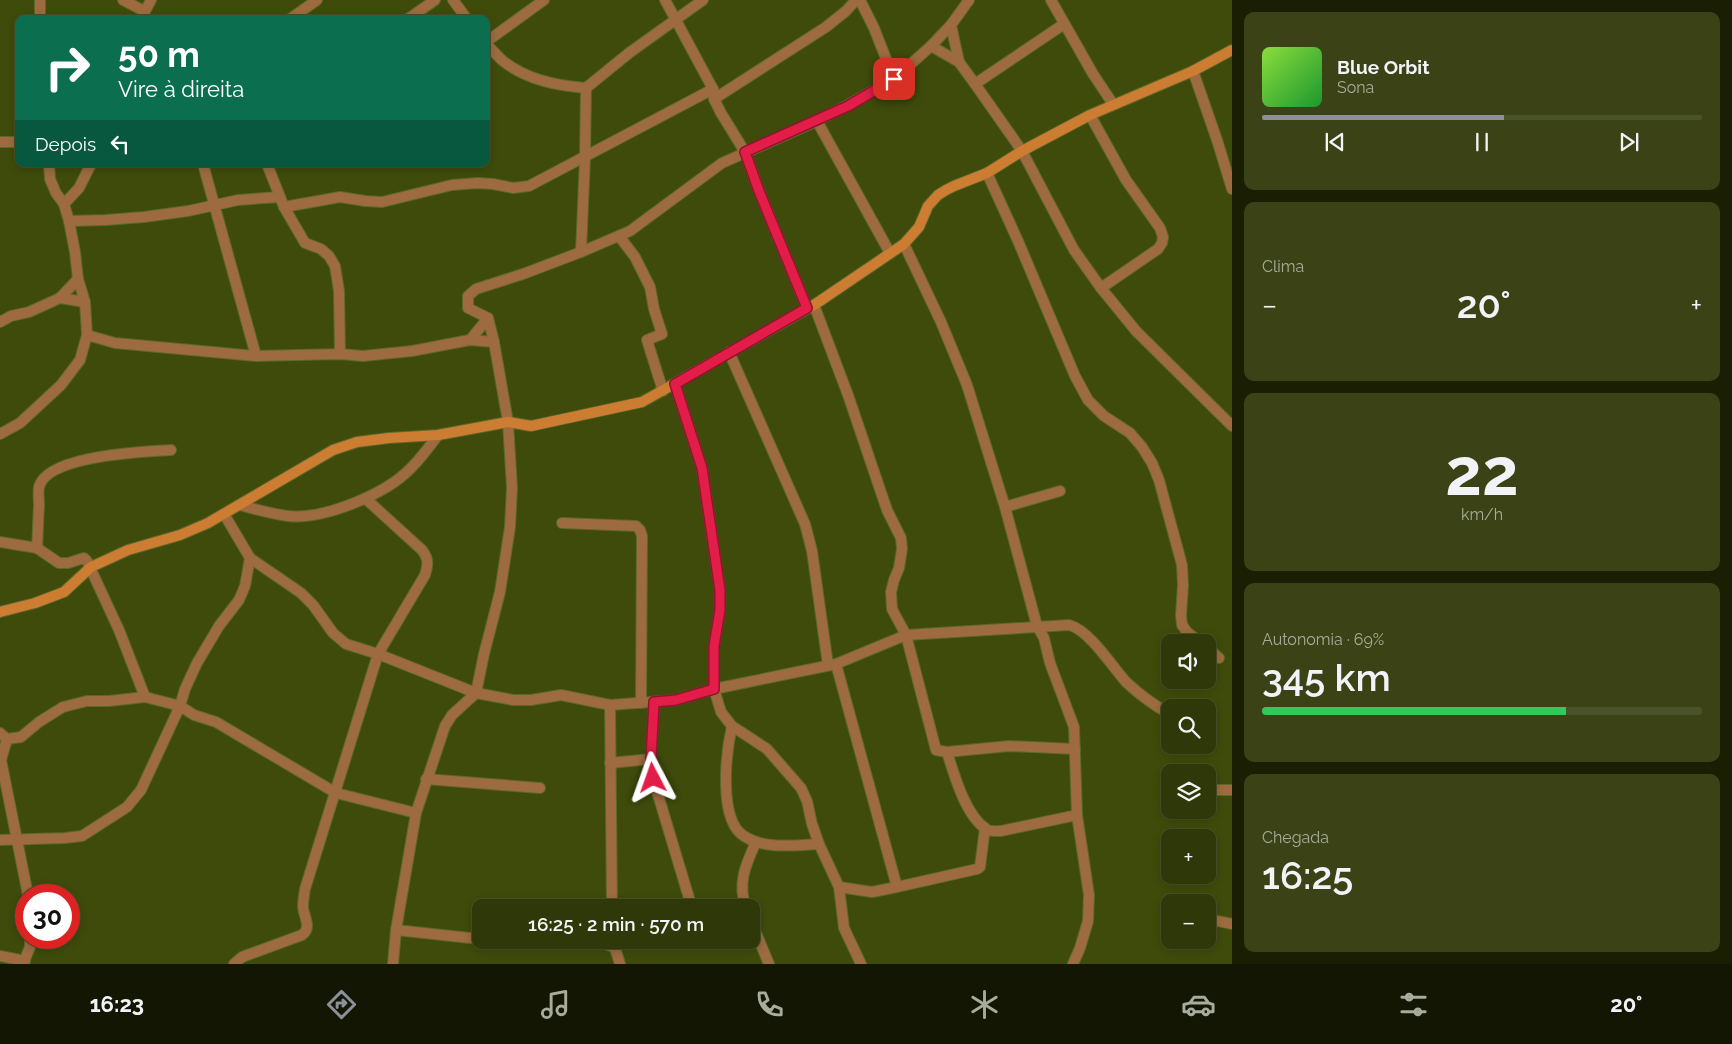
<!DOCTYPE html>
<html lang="pt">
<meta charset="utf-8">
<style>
body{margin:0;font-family:Raleway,sans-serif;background:#3b4316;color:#f1f3f6;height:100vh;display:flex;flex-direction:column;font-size:19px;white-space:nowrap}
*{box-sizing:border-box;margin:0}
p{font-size:16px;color:#a7ac9c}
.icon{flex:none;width:28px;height:28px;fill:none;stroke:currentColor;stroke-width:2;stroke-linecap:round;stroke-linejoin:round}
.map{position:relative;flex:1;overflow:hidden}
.side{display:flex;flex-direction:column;gap:12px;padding:12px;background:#1a1f04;width:500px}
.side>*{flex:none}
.guide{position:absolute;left:15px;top:15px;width:475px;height:152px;border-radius:10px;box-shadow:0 2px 8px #0003,0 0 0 1px #4a5229;background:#0b6e4f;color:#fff;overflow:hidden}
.buttons{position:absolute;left:1161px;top:634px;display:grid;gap:10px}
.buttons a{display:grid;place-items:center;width:55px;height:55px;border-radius:10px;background:#2f3808;box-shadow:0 2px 8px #0003,0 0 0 1px #4a5229;font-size:25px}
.speed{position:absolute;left:15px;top:884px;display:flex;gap:10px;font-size:25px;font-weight:700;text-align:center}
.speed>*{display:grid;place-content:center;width:65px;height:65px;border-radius:50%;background:#2f3808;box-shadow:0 2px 8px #0003,0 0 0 1px #4a5229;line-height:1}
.speed .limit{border:8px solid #d22;background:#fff;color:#111}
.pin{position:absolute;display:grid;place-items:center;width:42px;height:42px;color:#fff;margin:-21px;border-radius:10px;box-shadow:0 2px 8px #0006}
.me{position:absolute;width:55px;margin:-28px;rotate:356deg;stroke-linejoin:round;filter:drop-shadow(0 0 4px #0008)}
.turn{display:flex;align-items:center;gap:18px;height:105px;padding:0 20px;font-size:22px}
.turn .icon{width:65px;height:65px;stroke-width:2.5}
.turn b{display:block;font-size:35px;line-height:42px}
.then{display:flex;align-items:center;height:48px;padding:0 20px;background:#0003;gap:10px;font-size:19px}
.big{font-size:38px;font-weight:600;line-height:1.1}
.side .card{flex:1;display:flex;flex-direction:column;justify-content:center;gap:8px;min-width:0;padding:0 18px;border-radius:10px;background:#3b4316}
.side .dial{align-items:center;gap:0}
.dial b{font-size:65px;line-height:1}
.song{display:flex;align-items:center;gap:15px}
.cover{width:60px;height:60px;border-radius:8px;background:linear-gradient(135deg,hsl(90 70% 55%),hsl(130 70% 35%))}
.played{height:5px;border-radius:2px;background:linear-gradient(90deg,#8c9099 55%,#4a5229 55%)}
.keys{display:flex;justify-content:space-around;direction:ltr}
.heat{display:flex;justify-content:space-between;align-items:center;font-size:28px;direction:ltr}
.charge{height:8px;border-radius:4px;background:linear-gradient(90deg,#34c759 69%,#4a5229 0)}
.trip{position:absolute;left:472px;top:899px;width:288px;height:50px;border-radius:10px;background:#2f3808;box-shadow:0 2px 8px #0003,0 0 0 1px #4a5229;font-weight:600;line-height:50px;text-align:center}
.tabs{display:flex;height:80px;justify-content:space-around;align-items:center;background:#131603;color:#a7ac9c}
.tabs .icon{width:35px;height:35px}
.tabs .selected{color:#8c9099}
.tabs b{font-size:22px;color:#f1f3f6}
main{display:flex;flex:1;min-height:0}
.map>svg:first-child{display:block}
</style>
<main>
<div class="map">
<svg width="1232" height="964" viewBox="0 0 1232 964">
<rect width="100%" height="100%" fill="#3f4b0b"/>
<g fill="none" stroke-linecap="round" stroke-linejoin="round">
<g stroke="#5b672d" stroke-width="12">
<g id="street">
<polyline points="40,0 40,19"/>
<polyline points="123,0 144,11"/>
<polyline points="453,0 467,19"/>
<polyline points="665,0 713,89 714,99 721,113 745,152 759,191 807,308"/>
<polyline points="860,0 874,28 894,79"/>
<polyline points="1051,0 1093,74 1113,104"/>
<polyline points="141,19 151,0"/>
<polyline points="290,19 317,0"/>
<polyline points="408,19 435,0"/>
<polyline points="951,25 959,62"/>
<polyline points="486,42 544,0"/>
<path d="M486 44C492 49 497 56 503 61 525 79 558 86 586 88L629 53 703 0"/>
<polyline points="931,46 959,62 975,84 1022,151 1074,250 1101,288 1136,331 1232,426"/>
<polyline points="1193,71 1217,140 1232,189"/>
<polyline points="975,84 1064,24"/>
<polyline points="714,99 826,27 846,11 856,0"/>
<polyline points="1090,115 1126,180 1160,228 1163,237 1162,243 1158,249 1101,288"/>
<polyline points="817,121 890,253"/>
<polyline points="0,142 19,142"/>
<polyline points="203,164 256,356"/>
<polyline points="267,164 284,207 305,243 321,249 329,256 335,266 339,291 340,354"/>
<polyline points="987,173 1018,241 1075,376 1088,400 1104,416 1130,433 1142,447 1152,463 1159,480 1182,565 1183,585 1181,615 1182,625 1187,632 1200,642"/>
<polyline points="64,204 79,188 91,164"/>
<polyline points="284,207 340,197 365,201 382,202 452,185 478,183 493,184 513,188 529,186 713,89"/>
<polyline points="69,221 106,220 144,217 188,211 238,200 280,197"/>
<polyline points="619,236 635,257 650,287 654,309 662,334 647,340 663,391"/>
<polyline points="904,244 941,322 967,385 1005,507 1037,626 1044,638 1050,663 1074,727 1077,815 1089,895 1088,921 1080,948 1073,964"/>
<polyline points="581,252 585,158 586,88"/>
<polyline points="60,298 85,302"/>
<polyline points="814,305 848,395 887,510 901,538 902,549 899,568 894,580 891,592 892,609 906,635 936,750 947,752 1009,746 1075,749"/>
<polyline points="0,322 11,316 29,312 60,298 78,279"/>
<polyline points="87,335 115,343 256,356 340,354 363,356 412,351 470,340 494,342"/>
<polyline points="470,340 488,318"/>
<polyline points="729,352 805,524 812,551 828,665"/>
<polyline points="675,384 702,468 720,590 720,610 714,646 714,689 721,712 732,726 767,749 801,788 807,801 812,824 819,844 839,887 844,928 861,964"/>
<polyline points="0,434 20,423 61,385 80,360 87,335 85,302 78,279 75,252 69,221 64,204 56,193 50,179 49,164"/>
<path d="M239 505C255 509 272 514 288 516 324 520 386 494 411 468 421 458 430 446 438 435"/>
<polyline points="1005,507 1060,491"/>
<path d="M224 514 250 558 301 593 313 605 333 633 346 644 378 654 476 693 513 700H531L561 695 610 705 676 700 714 689 836 664 906 635 1069 625C1088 629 1112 666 1126 682 1140 695 1153 705 1170 714"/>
<polyline points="562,523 636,526 640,530 642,536 641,703"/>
<polyline points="0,542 37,548 59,563 68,563 84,558 87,561 119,630 145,697"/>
<path d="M37 548C38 534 38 520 39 506 39 500 38 492 39 487 47 455 143 452 171 450"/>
<polyline points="1208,648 1219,658"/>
<polyline points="836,664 897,887"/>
<polyline points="654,702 651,759 653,778 692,908"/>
<polyline points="610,705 612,908"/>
<path d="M732 726C726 752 718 820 744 836 765 850 795 845 819 844"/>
<polyline points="0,733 7,739 21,737 39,722 63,707 87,701 109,701 145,697 180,706 194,715 216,722 336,793 416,813"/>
<polyline points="7,739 1,760 28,895"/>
<path d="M947 752C954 774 965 815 986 829 990 832 996 831 1001 831L1077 815"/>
<polyline points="610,763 651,759"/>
<polyline points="426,779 540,788"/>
<polyline points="1208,790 1232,790"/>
<polyline points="0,840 65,838 82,836 127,807 141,790 180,706 185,689 197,663 219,626 239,600 245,586 250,558"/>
<polyline points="839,887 872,892 897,887 977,869 980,867 985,828"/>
<path d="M746 908C737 883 746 864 756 842"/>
<polyline points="1208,919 1232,924"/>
<polyline points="751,921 769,964"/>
<polyline points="396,930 470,938 481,937"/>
<polyline points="597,940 615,948"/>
<polyline points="614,940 615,948 620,964"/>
<polyline points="0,956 25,961"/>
<polyline points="23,964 30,947 30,938"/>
<path d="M234 964 242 957 302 935C312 928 304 917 303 907 303 901 304 895 305 889L378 654 425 575C428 565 429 559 422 550L366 499"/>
<polyline points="393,964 396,930 416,813 445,726 452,715 476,693 484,654 500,592 510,527 512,488 508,422 494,342 488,318 468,308 468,296 476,289 523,274 581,252 630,231 722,163 817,121 848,105 894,79 931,46 951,25 969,0"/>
</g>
</g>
<g stroke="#5b672d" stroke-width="12">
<polyline id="secondary" points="0,612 35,603 64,592 91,567 128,550 180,535 208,523 333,450 357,442 389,438 438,435 508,422 531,426 642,402 814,305 904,244 919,227 928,206 938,195 946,190 954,186 987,173 1022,151 1090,115 1193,71 1232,50"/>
</g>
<use href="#street" stroke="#9d6b3f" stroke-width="10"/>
<use href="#secondary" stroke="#cd7d31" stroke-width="10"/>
</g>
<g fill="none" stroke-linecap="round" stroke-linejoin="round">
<g stroke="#92132f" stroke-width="12">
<polyline id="route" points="653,778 651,759 654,702 676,700 714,689 714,646 720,610 720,590 702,468 675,384 807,308 759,191 745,152 848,106 894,79"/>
</g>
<use href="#route" stroke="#e11d48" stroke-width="9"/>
</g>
</svg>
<div class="buttons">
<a><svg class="icon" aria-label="sound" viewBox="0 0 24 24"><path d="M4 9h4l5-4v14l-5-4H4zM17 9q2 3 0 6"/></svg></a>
<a><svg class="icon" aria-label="search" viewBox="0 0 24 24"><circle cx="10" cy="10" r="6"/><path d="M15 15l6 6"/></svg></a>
<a><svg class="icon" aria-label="layers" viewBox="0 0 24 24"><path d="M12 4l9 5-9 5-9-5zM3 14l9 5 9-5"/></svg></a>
<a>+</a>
<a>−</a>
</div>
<div class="speed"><div class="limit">30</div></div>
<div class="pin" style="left:894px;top:79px;background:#d93025"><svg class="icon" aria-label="arrive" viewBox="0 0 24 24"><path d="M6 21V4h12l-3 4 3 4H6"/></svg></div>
<svg class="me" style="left:653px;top:778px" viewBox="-20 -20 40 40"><path d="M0-17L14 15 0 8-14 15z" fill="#e11d48" stroke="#fff" stroke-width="4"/></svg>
<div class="trip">16:25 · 2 min · 570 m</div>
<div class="guide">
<div class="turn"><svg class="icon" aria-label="right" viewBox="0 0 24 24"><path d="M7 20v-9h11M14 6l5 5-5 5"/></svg><div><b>50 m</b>Vire à direita</div></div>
<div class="then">Depois<svg class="icon" aria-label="left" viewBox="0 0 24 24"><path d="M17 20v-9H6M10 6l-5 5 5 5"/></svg></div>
</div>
</div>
<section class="side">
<div class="card">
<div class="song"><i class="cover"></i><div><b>Blue Orbit</b><p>Sona</p></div></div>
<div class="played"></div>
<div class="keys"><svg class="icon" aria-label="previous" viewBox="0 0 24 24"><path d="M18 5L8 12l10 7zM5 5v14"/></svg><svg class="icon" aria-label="pause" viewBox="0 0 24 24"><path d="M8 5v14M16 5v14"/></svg><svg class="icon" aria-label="next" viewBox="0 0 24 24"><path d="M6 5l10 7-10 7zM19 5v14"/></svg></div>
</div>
<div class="card"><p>Clima</p>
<div class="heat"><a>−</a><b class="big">20°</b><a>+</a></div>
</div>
<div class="card dial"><b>22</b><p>km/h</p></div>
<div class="card"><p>Autonomia · 69%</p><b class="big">345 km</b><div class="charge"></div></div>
<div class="card"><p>Chegada</p><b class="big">16:25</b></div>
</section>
</main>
<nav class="tabs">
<b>16:23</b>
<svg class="icon selected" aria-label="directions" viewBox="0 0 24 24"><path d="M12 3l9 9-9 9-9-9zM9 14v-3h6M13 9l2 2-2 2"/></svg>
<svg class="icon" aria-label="music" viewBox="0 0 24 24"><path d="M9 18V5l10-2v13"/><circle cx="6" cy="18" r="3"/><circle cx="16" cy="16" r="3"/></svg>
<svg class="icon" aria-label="phone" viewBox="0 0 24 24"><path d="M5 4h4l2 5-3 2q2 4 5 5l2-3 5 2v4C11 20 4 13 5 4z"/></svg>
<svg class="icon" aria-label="climate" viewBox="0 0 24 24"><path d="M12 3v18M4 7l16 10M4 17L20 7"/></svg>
<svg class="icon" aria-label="car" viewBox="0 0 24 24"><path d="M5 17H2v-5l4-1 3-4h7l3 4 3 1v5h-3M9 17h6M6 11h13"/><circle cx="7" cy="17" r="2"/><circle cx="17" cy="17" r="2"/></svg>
<svg class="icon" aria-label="filters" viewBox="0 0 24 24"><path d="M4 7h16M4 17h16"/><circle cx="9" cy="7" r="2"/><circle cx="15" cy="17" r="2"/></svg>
<b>20°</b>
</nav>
